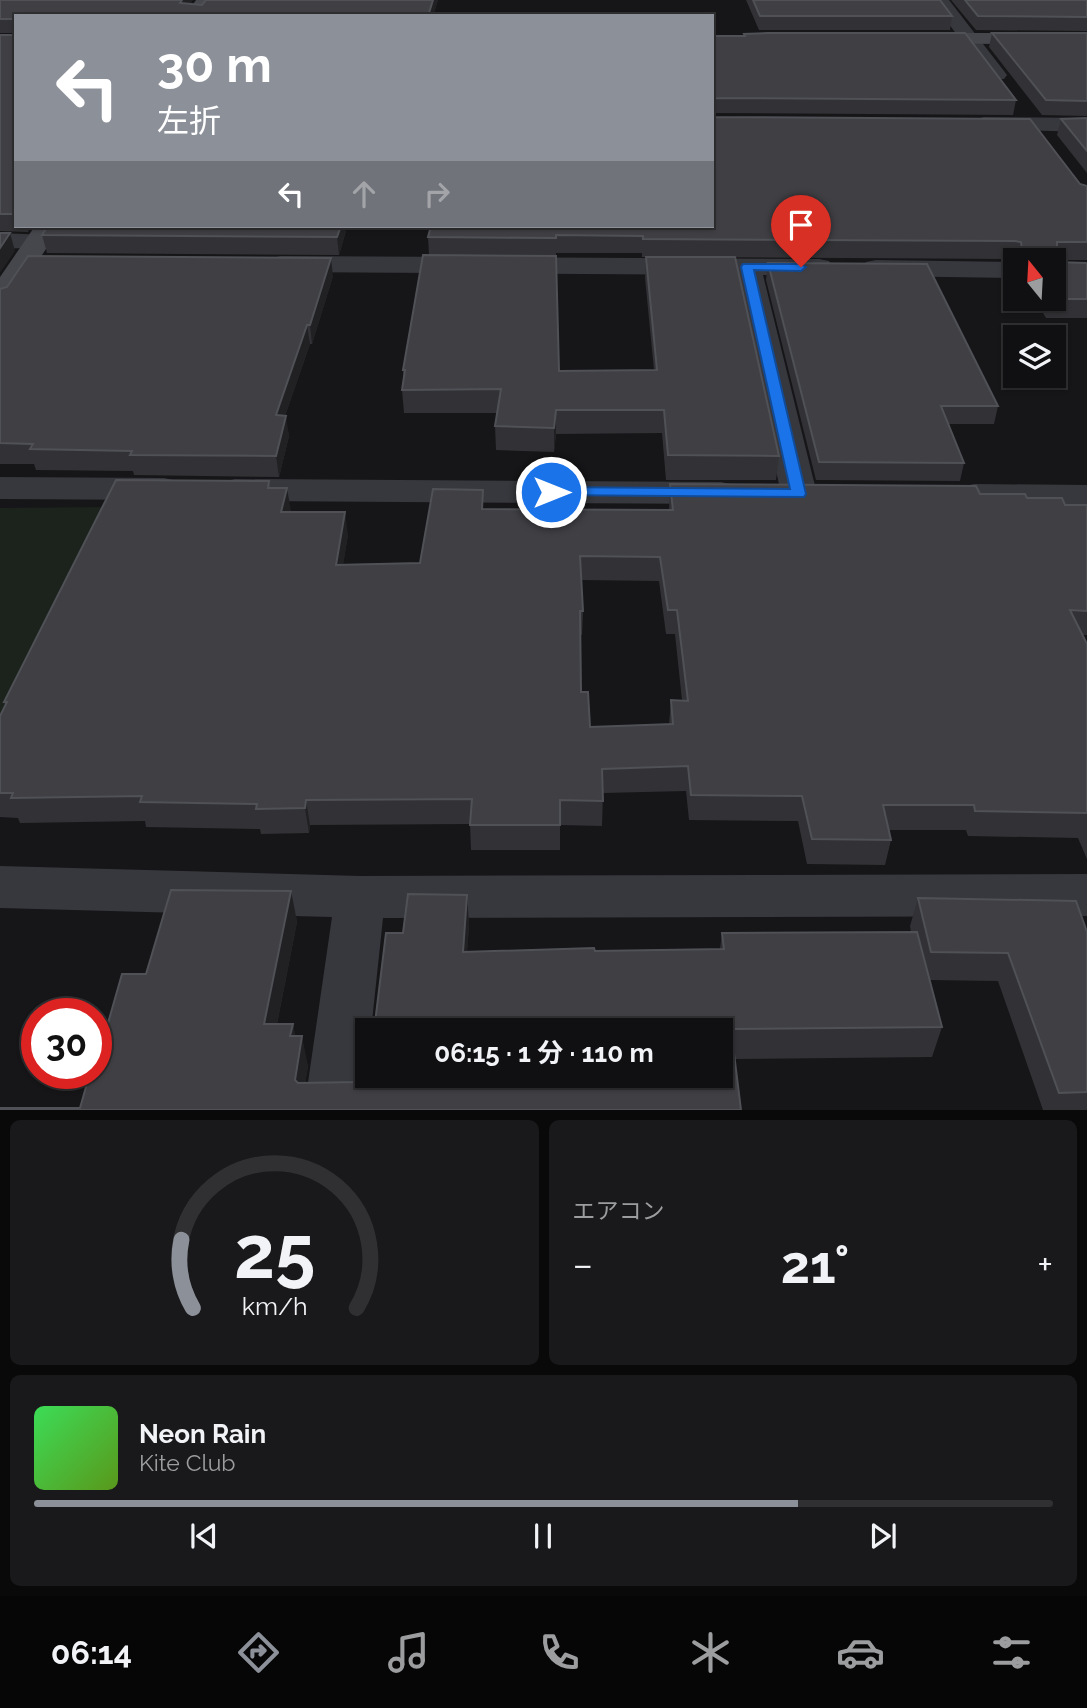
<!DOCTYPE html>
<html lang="ja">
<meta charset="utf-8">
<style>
body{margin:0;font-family:Raleway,"Noto Sans JP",sans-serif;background:#19191b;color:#f1f3f6;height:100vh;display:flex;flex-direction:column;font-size:26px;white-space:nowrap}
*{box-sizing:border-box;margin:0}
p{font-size:23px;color:#9c9d9f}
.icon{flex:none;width:38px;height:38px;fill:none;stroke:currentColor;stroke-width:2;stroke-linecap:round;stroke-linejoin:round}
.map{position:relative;height:1110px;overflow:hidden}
.drawer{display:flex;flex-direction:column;gap:10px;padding:10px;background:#09090a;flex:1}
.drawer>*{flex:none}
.hud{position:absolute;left:14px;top:14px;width:700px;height:214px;border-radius:0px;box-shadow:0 2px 5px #0004,0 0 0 2px #303032;background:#8c9099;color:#fff;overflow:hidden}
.needle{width:46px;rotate:342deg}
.controls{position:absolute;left:1003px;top:248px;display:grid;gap:14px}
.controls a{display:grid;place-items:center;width:63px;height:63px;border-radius:0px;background:#101012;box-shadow:0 2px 5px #0004,0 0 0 2px #303032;font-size:35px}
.speed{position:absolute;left:21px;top:998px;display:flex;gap:14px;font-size:35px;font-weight:700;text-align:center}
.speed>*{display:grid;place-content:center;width:91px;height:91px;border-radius:50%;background:#101012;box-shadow:0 2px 5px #0004,0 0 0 2px #303032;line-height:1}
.speed .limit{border:10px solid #d22;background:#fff;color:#111}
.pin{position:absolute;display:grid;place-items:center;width:60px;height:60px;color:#fff;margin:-72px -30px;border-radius:50% 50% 50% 0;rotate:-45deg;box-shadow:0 0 7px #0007}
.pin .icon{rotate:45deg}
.me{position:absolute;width:77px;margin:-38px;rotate:90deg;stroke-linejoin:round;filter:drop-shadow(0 0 5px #0008)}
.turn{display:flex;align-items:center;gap:24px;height:147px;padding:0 28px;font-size:32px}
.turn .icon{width:91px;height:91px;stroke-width:2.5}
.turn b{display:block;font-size:49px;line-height:60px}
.lanes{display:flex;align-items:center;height:66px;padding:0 28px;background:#0003;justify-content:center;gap:35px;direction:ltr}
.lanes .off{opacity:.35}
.big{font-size:52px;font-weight:700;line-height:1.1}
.drawer .widget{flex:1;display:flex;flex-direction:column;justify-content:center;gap:10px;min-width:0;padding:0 24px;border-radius:10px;background:#19191b}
.drawer .dial{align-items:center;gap:0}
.dial svg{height:182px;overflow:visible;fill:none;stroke:#303032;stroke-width:7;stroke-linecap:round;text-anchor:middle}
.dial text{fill:#f1f3f6;stroke:none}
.song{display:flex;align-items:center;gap:21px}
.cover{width:84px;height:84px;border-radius:10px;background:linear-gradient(135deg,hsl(130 70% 55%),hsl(90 70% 35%))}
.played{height:7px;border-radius:4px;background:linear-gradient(90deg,#8c9099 75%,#303032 75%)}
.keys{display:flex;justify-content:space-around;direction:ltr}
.heat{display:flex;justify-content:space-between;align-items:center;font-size:38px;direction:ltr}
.drawer .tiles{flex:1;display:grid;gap:10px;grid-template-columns:1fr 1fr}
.widget:last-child{grid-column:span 2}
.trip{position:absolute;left:355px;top:1018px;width:378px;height:70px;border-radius:0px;background:#101012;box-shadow:0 2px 5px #0004,0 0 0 2px #303032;font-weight:700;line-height:70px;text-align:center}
.tabs{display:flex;height:112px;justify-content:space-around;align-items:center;background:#060607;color:#9c9d9f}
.tabs .icon{width:49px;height:49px}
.tabs .on{color:#8c9099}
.tabs b{font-size:32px;color:#f1f3f6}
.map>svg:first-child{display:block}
</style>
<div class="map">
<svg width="1087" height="1110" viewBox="0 0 1087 1110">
<rect width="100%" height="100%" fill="#161618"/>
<polygon fill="#1c231d" points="110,507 0,757 0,508"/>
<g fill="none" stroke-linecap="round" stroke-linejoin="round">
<g fill="#37383d" fill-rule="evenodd">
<polygon points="931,0 949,0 1004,71 1007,75 1004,79 990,79"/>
<polygon points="984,117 1087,118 1087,132 976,129 973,124 976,119"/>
<polygon points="0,233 48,235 52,241 48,247 0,249"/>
<polygon points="281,256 819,259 829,261 833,267 829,273 819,275 763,275 817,494 812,502 799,505 786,502 781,494 735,275 281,272 271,270 267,264 271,258"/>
<polygon points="876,260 1015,262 1015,278 876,276 866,274 862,268 866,262"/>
<polygon points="0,477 164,478 177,481 182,489 177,497 164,500 0,499"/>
<polygon points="235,479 721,482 734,485 739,493 734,501 721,504 235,501 222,498 217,490 222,482"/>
<polygon points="974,484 1087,485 1087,507 974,506 961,503 956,495 961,487"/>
<polygon points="0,866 360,876 1087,874 1087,916 383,918 371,1031 368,1031 362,1110 304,1110 332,917 0,908"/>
</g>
<g fill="#45474d" fill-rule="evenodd">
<polygon points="196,0 214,0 204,16 185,16"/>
<polygon points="917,33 1087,33 1087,45 910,43 907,39"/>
<polygon points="35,226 61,226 10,304 0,307 0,277"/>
</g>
</g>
<g fill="#323236" fill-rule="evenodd">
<polygon points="0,0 190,4 202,5 438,0 433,16 16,16 16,226 33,226 28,232 0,231 0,35 15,35 15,33 0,33"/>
<polygon points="746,0 940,0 952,16 950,30 759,30"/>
<polygon points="951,0 1087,0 1087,31 976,30"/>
<polygon points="992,33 1087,33 1087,116 1042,115 989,47"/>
<polygon points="744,34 1016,100 1013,115 712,113 712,36 744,36"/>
<path d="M713 117 1080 184 1087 186V260H1057V262L1087 264V318H1046L1035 299H1054V261H1017L1011 259 684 257 779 456 776 480H666L662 433 556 434 554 452 496 450 495 426 497 413H404L402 390 404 381 403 370 429 255 428 237 431 227H347L339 255 47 253 42 235 48 226H712ZM556 253H642V257H646L645 278 654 370 559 371Z"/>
<polygon points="1087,118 1087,173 1057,135 1061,119"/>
<polygon points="768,263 998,406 994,424 949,424 964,463 960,481 816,480 766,280"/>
<polygon points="333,276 312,344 310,344 285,416 289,436 279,477 134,475 133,471 36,470 34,464 0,464 0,289"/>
<path d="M670 484 980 494 1027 498 1065 505H1087V635H1082L1087 644V859L1078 838 968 836 966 830H889L891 840 885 865 807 864 798 821 689 820 686 791 603 793 602 826 560 825V850H471L470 824 310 825 309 833 261 834 260 829 146 827 145 821 20 823 18 818 0 817V716L5 706 4 702 270 488 290 512 348 535 343 564 420 563 484 509 669 510ZM581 580 659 581 666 634H675L682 700H671L669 725 590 727 581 692 580 635H582L583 611Z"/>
<polygon points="291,891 297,922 277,1024 293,1024 295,1036 308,1066 305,1083 359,1082 368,1076 403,933 467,895 469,925 467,952 720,949 722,933 911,932 910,926 918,898 1087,932 1087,1110 1043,1110 998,981 929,980 942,1027 932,1057 734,1059 80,1108 98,1058 146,974"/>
</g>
<g fill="#212124">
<polygon points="182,0 193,0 183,16 180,3"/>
<polygon points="433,0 438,0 433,16 428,16"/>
<polygon points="27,226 33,226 28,232"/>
<polygon points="341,226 347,226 347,227 339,255 337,237"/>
<polygon points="10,233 15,251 0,273 0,248"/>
<polygon points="331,258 333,276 312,344 310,325"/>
<polygon points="307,325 310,344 278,436 276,415"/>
<polygon points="556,410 556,434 554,452 554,428"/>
<polygon points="286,416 289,436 279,477 276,456"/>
<polygon points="287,488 291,511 285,535 281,512"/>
<polygon points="345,512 348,535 339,588 336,565"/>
<polygon points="306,800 310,825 309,833 305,808"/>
<polygon points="291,891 297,922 271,1054 264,1024"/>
<polygon points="467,895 469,925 465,982 463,952"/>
<polygon points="293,1024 299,1054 290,1036"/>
<polygon points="302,1036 308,1066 301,1110 295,1080"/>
</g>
<g fill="#3f3f44" stroke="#4f5156" stroke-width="2" fill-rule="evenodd">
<polygon points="0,0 182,0 180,3 202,5 206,0 433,0 428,16 16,16 16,214 0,214 0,35 15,35 15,19 0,19"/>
<polygon points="753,0 940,0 952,16 760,16"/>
<polygon points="965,0 1087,0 1087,17 978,16"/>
<polygon points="768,33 965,33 1016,100 713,98 712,99 712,36 745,36 744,34"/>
<polygon points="992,33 1087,33 1087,101 1046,100"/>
<polygon points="712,116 713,117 1030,119 1080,184 1087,186 1087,242 1057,242 1057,262 1086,263 1087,264 1087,299 1051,299 1054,299 1054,261 1027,261 1022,251 1021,242 1015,241 643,239 643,236 556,235 556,238 428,237 431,226 712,226"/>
<polygon points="1087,118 1087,151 1061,119"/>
<polygon points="48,226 341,226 337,237 42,235"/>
<polygon points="0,233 10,233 0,248"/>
<polygon points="423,255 556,256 559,371 657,370 646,257 735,257 779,456 668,455 664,410 556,410 554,428 495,426 501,389 402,390 405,370 403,370"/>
<polygon points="28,256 331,258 310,325 307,325 276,415 286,416 276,456 130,455 132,451 30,449 33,444 0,443 0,289 7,287"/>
<polygon points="768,263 927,264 998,406 941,406 964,463 819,462"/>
<path d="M116 480 269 481 268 488H287L281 512H345L336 565 420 563 433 489 483 490 482 509 673 510 670 484 976 486 980 494H1025L1027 498H1062L1065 505H1087V611L1070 610 1087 644V813L975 811 974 805H883L891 840 812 839 802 796 691 795 688 766 602 769 603 801 560 800V825H470L472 799 306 800 305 808 256 809 257 804 140 802 142 796 11 798 13 793H0V716L7 702H4ZM580 556 660 557 668 610H677L688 701 671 700 673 724 590 727 588 692H581L580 611H583Z"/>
<polygon points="171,890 291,891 264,1024 293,1024 290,1036 302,1036 295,1080 298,1083 359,1082 364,1034 368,1033 368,1076 721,1076 721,1031 374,1031 386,933 403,933 408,894 467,895 463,952 594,948 595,951 724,949 722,933 917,932 942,1027 731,1029 741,1110 0,1110 0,1108 80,1108 90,1073 96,1073 96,1058 98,1058 122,974 146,974"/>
<polygon points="918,898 1076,901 1087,932 1087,1092 1059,1093 1008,953 931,952"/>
</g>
<polygon fill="#1a73e8" stroke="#114b97" stroke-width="2" points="743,264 801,264 806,267 801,271 754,270 806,494 804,497 546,495 543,492 546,489 551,487 790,489 741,267"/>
</svg>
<div class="controls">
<a><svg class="needle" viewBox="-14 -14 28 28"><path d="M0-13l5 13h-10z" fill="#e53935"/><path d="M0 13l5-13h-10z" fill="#9c9d9f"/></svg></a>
<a><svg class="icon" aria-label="layers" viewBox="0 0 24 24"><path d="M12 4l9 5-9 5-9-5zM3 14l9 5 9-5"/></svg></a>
</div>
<div class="speed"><div class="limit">30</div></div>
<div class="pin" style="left:801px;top:267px;background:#d93025"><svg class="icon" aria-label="arrive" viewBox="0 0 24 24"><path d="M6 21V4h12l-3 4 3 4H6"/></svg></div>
<svg class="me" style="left:551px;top:492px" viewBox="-20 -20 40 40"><circle r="17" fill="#1a73e8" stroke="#fff" stroke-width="3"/><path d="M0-11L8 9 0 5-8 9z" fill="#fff"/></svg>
<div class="trip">06:15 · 1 分 · 110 m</div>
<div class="hud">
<div class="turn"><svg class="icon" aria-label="left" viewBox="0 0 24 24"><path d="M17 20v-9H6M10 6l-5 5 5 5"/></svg><div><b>30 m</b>左折</div></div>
<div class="lanes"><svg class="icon" aria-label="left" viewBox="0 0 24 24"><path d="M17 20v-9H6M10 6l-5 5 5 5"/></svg><svg class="icon off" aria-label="ahead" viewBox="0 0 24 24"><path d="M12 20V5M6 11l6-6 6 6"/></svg><svg class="icon off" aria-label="right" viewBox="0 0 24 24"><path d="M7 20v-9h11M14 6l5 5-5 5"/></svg></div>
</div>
</div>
<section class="drawer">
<div class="tiles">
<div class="widget dial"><svg viewBox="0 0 100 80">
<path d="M14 69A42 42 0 1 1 86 69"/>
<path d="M14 69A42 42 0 0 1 9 39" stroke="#8c9099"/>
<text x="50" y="56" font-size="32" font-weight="700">25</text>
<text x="50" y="72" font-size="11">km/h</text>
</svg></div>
<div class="widget"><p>エアコン</p>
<div class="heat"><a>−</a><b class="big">21°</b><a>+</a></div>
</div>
<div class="widget">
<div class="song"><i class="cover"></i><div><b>Neon Rain</b><p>Kite Club</p></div></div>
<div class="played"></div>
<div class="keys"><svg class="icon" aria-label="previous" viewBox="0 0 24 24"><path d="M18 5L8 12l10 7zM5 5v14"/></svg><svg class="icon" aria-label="pause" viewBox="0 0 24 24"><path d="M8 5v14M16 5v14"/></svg><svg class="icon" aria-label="next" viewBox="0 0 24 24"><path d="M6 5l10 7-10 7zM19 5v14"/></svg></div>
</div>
</div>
</section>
<nav class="tabs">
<b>06:14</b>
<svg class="icon on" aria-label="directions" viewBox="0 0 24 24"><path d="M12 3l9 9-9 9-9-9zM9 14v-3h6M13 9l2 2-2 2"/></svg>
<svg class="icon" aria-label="music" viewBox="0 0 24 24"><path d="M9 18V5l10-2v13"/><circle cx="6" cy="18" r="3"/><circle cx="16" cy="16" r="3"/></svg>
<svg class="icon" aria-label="phone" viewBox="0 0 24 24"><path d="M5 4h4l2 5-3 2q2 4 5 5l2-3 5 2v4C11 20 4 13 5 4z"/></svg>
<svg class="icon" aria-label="climate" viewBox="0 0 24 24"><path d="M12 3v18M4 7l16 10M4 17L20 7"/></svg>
<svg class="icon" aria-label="car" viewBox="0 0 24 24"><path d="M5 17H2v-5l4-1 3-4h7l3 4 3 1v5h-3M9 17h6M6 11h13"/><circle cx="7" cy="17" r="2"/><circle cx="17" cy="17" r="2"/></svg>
<svg class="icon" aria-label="filters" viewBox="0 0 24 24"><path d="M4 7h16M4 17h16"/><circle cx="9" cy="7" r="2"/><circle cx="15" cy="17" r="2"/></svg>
</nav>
